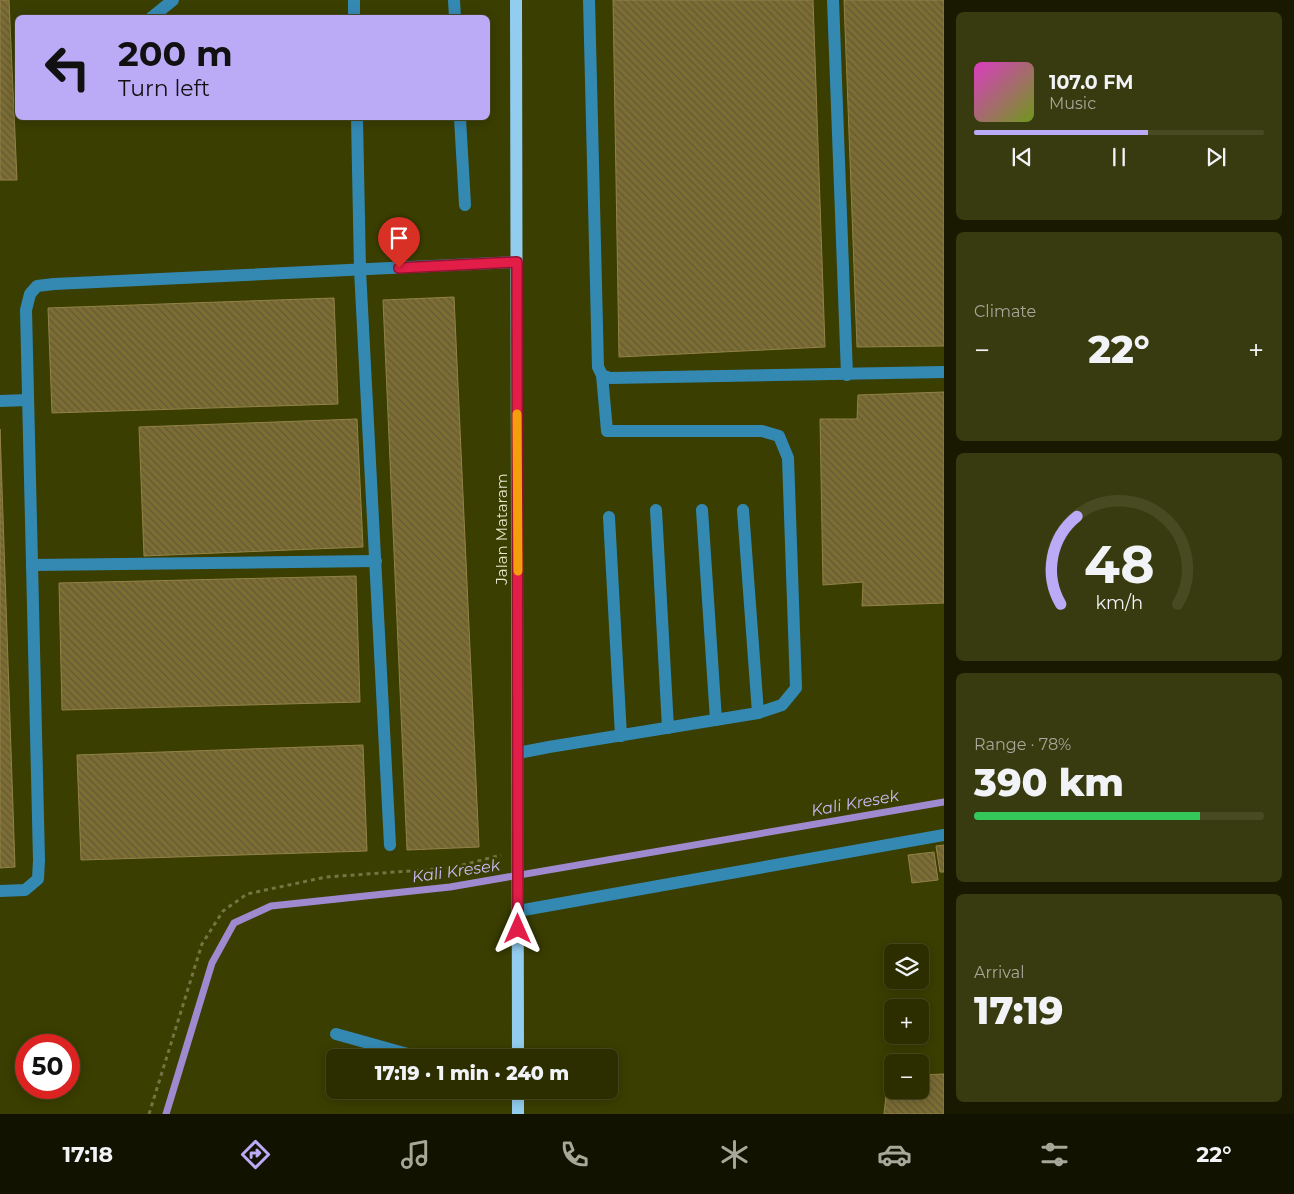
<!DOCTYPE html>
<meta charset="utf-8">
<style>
body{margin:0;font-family:Montserrat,sans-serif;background:#383a0f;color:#f1f3f6;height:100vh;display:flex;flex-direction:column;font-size:19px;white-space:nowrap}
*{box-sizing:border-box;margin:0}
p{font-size:16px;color:#a6a899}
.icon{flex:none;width:28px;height:28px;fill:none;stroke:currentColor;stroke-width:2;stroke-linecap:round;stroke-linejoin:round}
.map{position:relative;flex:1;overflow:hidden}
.details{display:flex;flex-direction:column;gap:12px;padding:12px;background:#181900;width:350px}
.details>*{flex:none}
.guide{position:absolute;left:15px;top:15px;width:475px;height:105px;border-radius:8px;box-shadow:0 2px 12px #0003,0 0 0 1px #484a22;background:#bbaaf6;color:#111;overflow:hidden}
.buttons{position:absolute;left:884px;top:944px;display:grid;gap:10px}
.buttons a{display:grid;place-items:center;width:45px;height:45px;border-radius:8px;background:#2c2e00;box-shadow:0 2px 12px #0003,0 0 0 1px #484a22;font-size:25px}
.speed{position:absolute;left:15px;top:1034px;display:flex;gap:10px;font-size:25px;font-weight:700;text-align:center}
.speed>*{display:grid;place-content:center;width:65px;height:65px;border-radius:50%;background:#2c2e00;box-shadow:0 2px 12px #0003,0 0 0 1px #484a22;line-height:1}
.speed .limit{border:8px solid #d22;background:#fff;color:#111}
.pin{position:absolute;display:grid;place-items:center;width:42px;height:42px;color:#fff;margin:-51px -21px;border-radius:50% 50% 50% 0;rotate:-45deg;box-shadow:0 0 5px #0007}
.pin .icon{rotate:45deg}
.me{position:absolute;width:55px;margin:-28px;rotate:0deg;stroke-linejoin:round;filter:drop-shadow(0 0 4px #0008)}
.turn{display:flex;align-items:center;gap:18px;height:105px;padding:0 20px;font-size:22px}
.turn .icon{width:65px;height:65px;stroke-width:2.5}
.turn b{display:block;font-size:35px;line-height:42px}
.big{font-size:38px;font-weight:800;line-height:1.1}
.details .widget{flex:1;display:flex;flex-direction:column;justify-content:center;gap:8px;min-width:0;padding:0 18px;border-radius:8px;background:#383a0f}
.details .dial{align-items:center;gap:0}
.dial svg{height:130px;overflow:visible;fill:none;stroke:#484a22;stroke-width:7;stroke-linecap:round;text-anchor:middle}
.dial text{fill:#f1f3f6;stroke:none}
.song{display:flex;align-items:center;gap:15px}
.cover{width:60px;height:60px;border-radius:8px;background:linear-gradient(135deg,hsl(310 70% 55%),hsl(80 70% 35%))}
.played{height:5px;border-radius:2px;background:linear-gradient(90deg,#bbaaf6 60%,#484a22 60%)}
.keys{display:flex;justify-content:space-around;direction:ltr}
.heat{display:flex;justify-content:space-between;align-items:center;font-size:28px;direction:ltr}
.charge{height:8px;border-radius:4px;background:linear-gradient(90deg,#34c759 78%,#484a22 0)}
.trip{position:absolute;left:326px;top:1049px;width:292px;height:50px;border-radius:8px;background:#2c2e00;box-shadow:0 2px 12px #0003,0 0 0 1px #484a22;font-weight:800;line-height:50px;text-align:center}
.tabs{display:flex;height:80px;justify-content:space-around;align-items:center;background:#121200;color:#a6a899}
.tabs .icon{width:35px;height:35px}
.tabs .selected{color:#bbaaf6}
.tabs b{font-size:22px;color:#f1f3f6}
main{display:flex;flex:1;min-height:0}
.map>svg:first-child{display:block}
</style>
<main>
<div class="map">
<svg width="944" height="1114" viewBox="0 0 944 1114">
<defs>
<pattern id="building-back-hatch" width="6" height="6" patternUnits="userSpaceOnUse" patternTransform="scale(1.25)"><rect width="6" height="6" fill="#7d6d33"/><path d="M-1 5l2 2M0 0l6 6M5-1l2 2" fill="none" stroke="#605a38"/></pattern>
</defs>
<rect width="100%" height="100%" fill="#3a3e00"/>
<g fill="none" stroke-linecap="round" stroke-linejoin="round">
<polyline stroke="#9f8ad0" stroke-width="7" points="166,1114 212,963 234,923 271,906 450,887 944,802"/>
</g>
<g fill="url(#building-back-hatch)" stroke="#928248">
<polygon points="0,0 9,0 17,180 0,180"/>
<polygon points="613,0 813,0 825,347 619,357"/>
<polygon points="844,0 944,0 944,346 857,347"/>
<polygon points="454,297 479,847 407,850 383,300"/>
<polygon points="334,298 338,404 52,413 48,308"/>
<polygon points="944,392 944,603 862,606 863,582 823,585 820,419 857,419 858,395"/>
<polygon points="357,419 363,547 144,556 139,427"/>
<polygon points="0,429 15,867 0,868"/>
<polygon points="356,576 360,702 62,710 59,583"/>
<polygon points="363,745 367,851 81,860 77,755"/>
<polygon points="944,845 944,872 940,872 936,846"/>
<polygon points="934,852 938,880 912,883 908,855"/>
<polygon points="944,1074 944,1114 884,1114 888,1077 892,1077 892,1090 920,1090 920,1075"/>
</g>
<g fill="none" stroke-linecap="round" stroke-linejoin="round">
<polyline stroke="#727643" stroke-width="3" stroke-dasharray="4 4" stroke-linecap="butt" points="149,1114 202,944 223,911 247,894 326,877 451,868 501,855"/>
<g stroke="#3489b3" stroke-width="12">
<polyline points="354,0 354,18"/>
<polyline points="454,0 455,18"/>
<polyline points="589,0 598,367 602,375 610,378 944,372"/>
<polyline points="833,0 847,375"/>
<polyline points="151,18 173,0"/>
<polyline points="357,118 360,270 390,845"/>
<polyline points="460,118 465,205"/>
<polyline points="0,401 28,400"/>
<polyline points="656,510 668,728"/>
<polyline points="702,510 716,720"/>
<polyline points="743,510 758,713"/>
<polyline points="609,517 621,736"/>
<polyline points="32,565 376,561"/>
<polyline points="518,753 549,747 758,713 782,705 796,688 788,458 779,436 762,431 607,431 602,375"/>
<polyline points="0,891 25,890 38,879 39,860 26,310 30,294 37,286 54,284 517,262"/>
<polyline points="518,911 944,835"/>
<polyline points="336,1034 422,1058"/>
</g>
<g stroke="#92cdef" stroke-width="12">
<polyline points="516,0 518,1058"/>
<polyline points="518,1114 518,1090"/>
</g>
</g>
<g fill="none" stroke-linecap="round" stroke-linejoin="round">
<g stroke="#92132f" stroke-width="12">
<polyline id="route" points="399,268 517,262 518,929"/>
</g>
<use href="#route" stroke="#e11d48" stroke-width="9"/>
<polyline stroke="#f59e0b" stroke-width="9" points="517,414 518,571"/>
</g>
<g text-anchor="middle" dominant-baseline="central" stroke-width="5" stroke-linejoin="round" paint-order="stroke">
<g font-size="15" fill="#e4e8ca" stroke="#3a3e00">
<text transform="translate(501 529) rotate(-90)">Jalan Mataram</text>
</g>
<g font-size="16" font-style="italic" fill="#c8bcf5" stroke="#3a3e00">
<text transform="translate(855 803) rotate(-10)">Kali Kresek</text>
<text transform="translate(456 871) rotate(-8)">Kali Kresek</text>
</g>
</g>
</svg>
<div class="buttons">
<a><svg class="icon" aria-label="layers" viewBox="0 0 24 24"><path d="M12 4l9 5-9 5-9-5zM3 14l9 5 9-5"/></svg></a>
<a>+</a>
<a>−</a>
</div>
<div class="speed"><div class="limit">50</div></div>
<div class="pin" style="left:399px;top:268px;background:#d93025"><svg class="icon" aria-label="arrive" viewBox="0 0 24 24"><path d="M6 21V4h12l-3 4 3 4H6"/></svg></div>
<svg class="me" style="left:518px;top:929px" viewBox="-20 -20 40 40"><path d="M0-17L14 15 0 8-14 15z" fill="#e11d48" stroke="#fff" stroke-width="4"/></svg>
<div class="trip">17:19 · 1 min · 240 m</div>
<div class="guide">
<div class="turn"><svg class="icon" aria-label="left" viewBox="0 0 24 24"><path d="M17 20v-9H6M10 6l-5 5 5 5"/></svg><div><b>200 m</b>Turn left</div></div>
</div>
</div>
<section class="details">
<div class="widget">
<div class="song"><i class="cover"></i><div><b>107.0 FM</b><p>Music</p></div></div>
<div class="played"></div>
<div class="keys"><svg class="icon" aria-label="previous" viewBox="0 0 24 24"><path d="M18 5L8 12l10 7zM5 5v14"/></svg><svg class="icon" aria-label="pause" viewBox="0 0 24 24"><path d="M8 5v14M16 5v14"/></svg><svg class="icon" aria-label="next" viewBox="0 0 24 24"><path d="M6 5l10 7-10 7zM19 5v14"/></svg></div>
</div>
<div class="widget"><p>Climate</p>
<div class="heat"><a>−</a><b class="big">22°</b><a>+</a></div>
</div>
<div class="widget dial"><svg viewBox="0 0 100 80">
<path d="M14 69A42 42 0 1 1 86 69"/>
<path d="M14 69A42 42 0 0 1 24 15" stroke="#bbaaf6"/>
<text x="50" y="56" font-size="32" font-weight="700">48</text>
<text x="50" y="72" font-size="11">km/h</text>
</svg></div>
<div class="widget"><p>Range · 78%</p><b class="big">390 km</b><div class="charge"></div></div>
<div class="widget"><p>Arrival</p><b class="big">17:19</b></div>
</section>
</main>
<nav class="tabs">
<b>17:18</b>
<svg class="icon selected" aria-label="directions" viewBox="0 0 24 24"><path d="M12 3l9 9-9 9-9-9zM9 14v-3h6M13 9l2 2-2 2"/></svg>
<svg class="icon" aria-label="music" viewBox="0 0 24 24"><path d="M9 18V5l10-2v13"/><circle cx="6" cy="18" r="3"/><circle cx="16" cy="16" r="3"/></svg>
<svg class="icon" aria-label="phone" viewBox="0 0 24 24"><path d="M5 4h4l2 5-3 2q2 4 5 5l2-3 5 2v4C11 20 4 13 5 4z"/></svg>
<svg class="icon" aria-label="climate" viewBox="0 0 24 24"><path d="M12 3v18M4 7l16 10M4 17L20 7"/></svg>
<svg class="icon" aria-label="car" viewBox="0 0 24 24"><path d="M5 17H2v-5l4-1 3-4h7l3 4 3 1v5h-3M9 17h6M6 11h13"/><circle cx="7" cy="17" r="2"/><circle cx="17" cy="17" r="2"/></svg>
<svg class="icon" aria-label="filters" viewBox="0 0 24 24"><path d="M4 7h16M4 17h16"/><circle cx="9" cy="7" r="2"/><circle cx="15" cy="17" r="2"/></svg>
<b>22°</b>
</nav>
